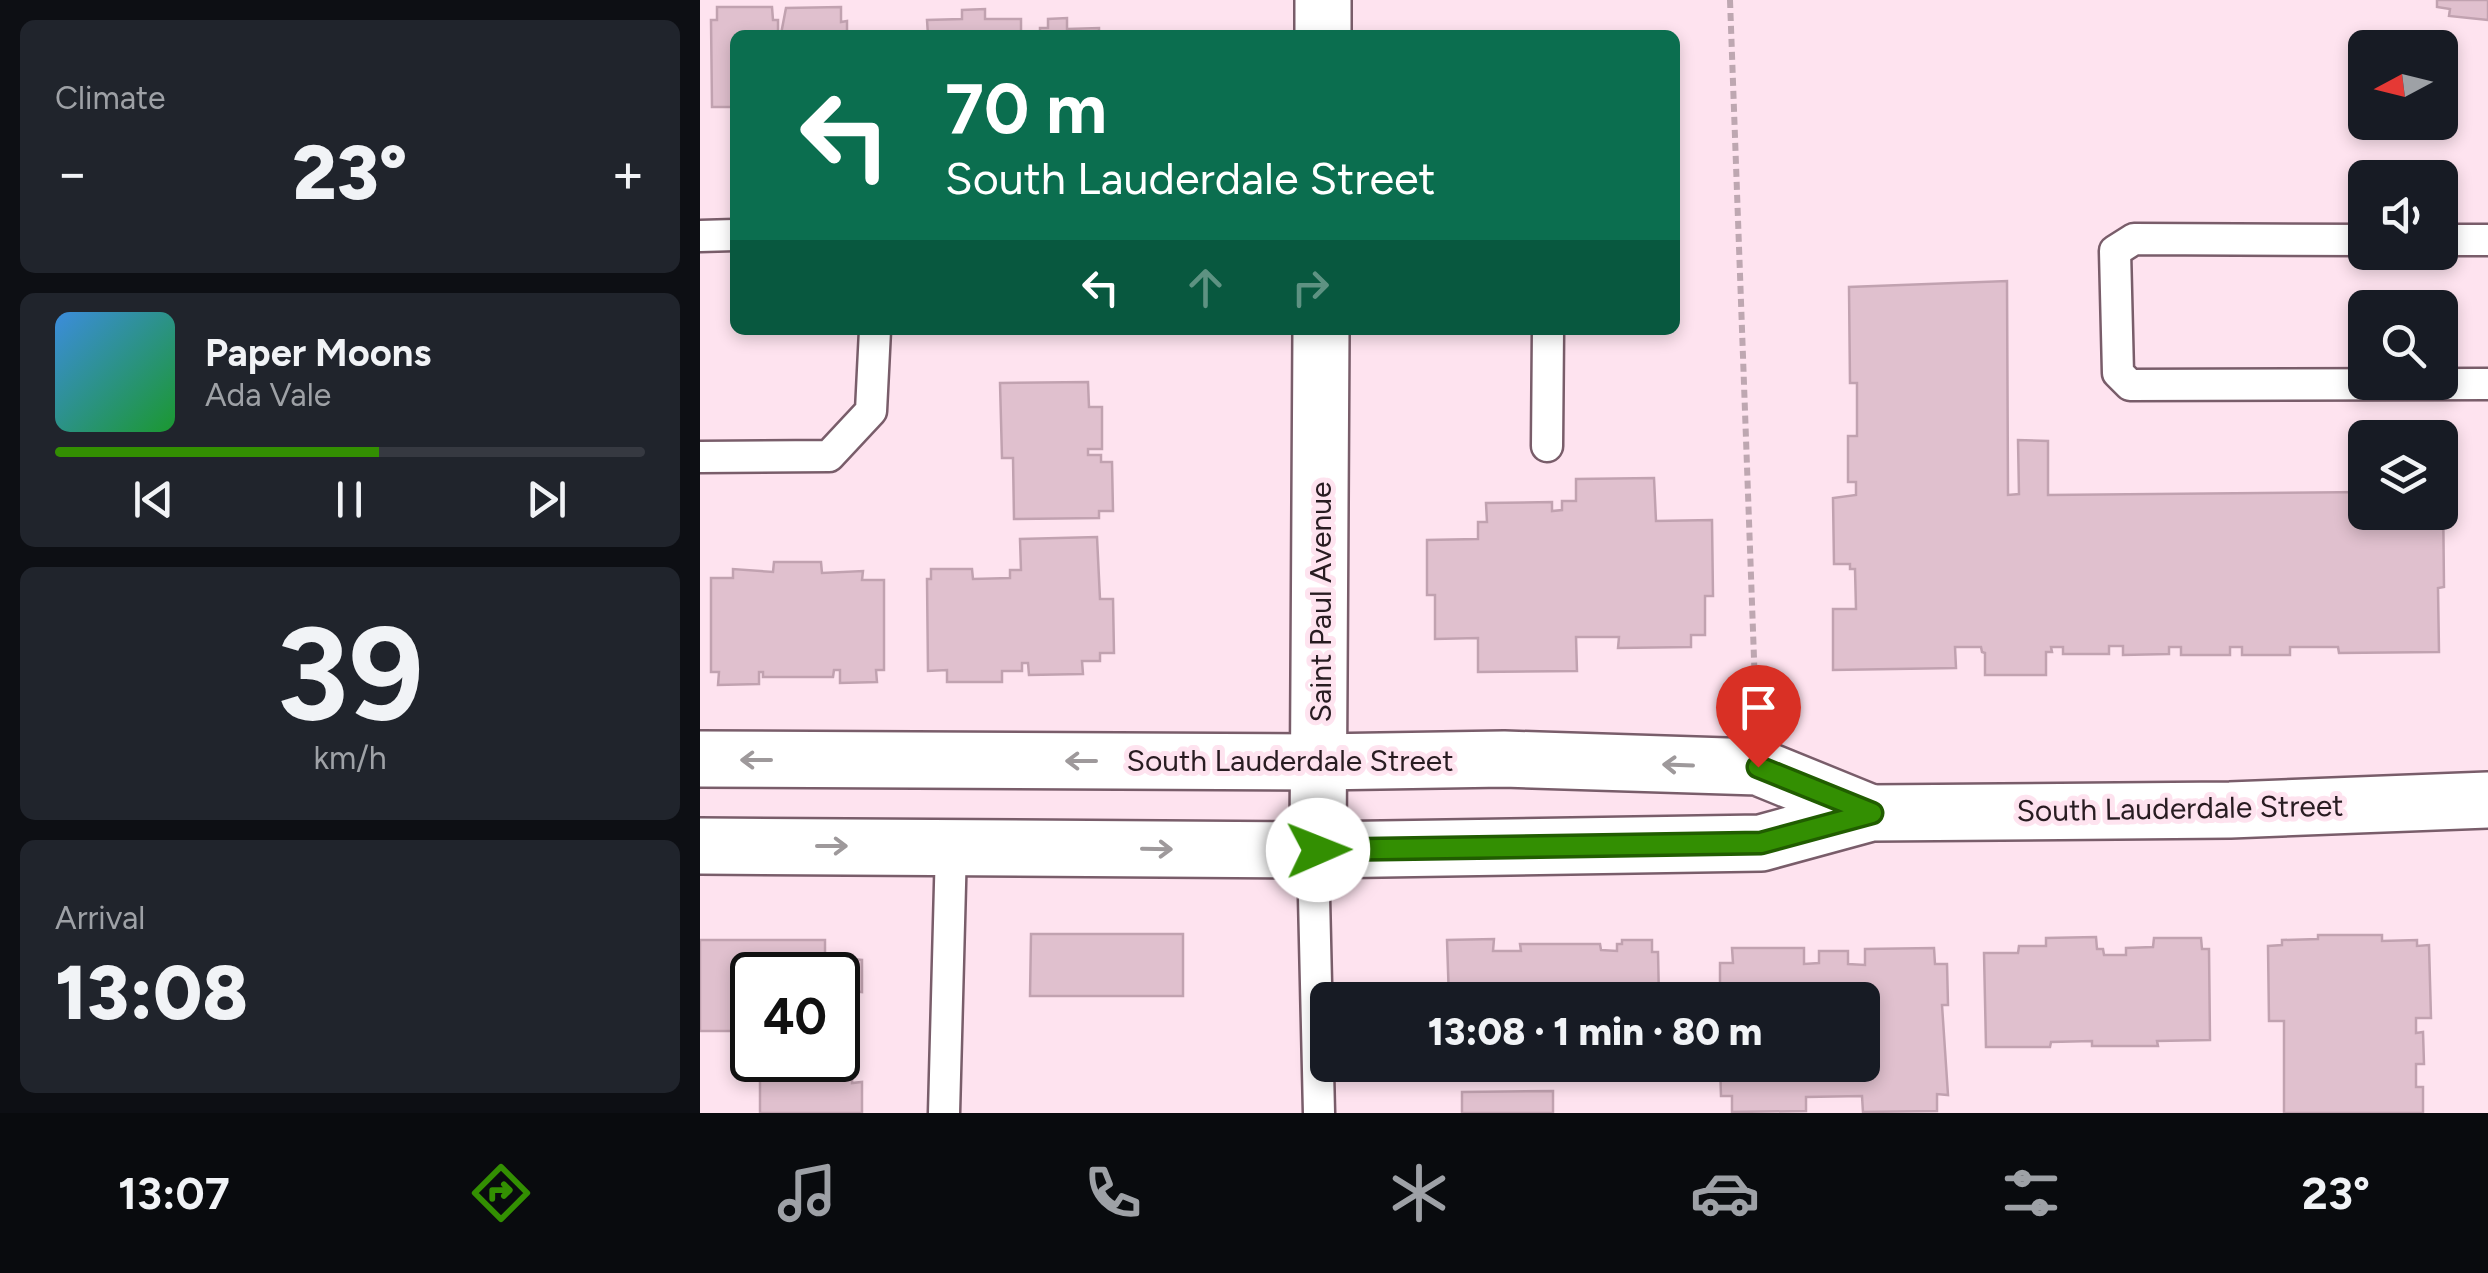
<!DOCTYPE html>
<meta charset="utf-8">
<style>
body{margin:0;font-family:Figtree,sans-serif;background:#20242c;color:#f1f3f6;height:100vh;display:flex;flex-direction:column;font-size:38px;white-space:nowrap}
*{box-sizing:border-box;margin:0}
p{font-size:32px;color:#9ea1a6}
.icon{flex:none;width:55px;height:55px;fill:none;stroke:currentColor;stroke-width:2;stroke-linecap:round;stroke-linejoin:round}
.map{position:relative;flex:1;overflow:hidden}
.details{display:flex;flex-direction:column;gap:20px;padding:20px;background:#0d0f14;width:700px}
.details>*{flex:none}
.top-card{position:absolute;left:30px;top:30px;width:950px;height:305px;border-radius:15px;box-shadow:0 5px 15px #0003;background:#0b6e4f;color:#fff;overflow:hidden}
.needle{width:65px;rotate:263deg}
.controls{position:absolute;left:1648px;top:30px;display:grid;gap:20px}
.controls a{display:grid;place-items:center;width:110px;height:110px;border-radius:15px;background:#171b24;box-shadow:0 5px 15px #0003;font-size:50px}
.speed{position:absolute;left:30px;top:952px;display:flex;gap:20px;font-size:50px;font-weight:700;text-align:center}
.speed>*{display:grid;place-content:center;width:130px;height:130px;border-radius:50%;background:#171b24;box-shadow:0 5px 15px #0003;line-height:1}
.speed .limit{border:5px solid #111;border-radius:15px;background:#fff;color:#111}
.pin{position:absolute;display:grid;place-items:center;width:85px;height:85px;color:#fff;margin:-102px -42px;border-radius:50% 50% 50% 0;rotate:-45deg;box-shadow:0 0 10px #0007}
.pin .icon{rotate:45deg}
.me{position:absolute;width:110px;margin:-55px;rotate:89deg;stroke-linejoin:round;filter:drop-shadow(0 0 8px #0008)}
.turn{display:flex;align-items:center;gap:35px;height:210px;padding:0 50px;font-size:45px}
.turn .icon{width:130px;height:130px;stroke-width:2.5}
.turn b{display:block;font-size:70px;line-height:85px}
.lanes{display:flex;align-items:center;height:95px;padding:0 50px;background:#0003;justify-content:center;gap:50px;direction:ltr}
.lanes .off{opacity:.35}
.big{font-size:75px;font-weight:800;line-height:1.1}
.details .widget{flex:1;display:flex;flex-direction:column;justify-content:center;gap:15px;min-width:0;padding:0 35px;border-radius:15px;background:#20242c}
.details .dial{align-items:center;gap:0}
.dial b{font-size:130px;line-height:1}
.song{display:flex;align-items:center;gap:30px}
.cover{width:120px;height:120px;border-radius:15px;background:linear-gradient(135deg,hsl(210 70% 55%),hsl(130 70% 35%))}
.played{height:10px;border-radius:5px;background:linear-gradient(90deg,#338f02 55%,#363941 55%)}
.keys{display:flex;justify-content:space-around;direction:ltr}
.heat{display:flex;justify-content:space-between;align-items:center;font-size:55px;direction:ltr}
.trip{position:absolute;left:610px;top:982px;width:570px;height:100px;border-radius:15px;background:#171b24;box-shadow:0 5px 15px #0003;font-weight:800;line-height:100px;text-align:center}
.menu{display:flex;height:160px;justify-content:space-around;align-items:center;background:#090b0e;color:#9ea1a6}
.menu .icon{width:70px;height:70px}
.menu .on{color:#338f02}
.menu b{font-size:45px;color:#f1f3f6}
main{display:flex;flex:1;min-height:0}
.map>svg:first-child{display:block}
</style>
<main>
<section class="details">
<div class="widget"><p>Climate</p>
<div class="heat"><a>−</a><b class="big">23°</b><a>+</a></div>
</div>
<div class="widget">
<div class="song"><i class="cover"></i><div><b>Paper Moons</b><p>Ada Vale</p></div></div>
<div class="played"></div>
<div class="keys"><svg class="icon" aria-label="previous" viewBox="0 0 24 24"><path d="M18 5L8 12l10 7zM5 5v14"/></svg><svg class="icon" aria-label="pause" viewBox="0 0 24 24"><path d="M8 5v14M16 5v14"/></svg><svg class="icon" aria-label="next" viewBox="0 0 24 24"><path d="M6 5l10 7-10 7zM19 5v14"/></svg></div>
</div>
<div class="widget dial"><b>39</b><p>km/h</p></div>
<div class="widget"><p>Arrival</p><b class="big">13:08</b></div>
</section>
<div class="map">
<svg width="1788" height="1113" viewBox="0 0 1788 1113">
<rect width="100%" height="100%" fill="#fee3ef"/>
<g fill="#e0c0ce" stroke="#c1a2b0" stroke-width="2.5">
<polygon points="1737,0 1788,0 1788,20 1749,16 1750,9 1737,7"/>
<polygon points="17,7 72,7 73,20 78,20 78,33 81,34 86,8 141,7 141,22 147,21 147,35 35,35 35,107 12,107 11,20 17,20"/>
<polygon points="285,9 285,19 321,19 321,35 340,35 340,28 348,28 348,19 367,18 367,29 399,28 399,35 228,35 227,20 262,19 262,10"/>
<polygon points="1307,281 1308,495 1319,494 1318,440 1348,441 1348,495 1665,492 1665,512 1740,512 1740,492 1743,492 1744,587 1738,588 1739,652 1639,653 1638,647 1590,647 1590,655 1542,655 1542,647 1530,647 1530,655 1481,655 1481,647 1469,647 1469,654 1423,655 1423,646 1409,646 1409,654 1363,654 1363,647 1351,647 1352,652 1346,652 1346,675 1285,675 1285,653 1282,652 1281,647 1255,647 1256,668 1133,670 1133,609 1156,609 1155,569 1150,569 1150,564 1134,564 1133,498 1156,495 1156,482 1148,482 1148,436 1157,436 1157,383 1150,383 1149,287"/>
<polygon points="388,382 389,407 402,407 402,449 388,449 388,455 401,455 401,462 412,462 413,511 399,511 399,518 314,519 313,458 302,458 300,383"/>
<polygon points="954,478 956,521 1012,520 1013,596 1005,596 1005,635 991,635 991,647 918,648 919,637 876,637 877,671 778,672 778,638 735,639 735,595 727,595 727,540 778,539 778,522 787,522 786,503 852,502 852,511 862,510 862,501 876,501 876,479"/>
<polygon points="397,537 400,599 413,599 414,653 400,653 400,661 382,661 383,674 329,675 328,663 322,663 322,671 302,671 302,682 247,682 247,670 228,671 227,579 231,579 231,569 272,569 273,579 310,578 310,570 321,570 320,539"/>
<polygon points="74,562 121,562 122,573 163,571 162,580 184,580 184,670 176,670 177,682 140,683 140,670 134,670 133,677 63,677 63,672 59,672 59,684 18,685 19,672 11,672 11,578 33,578 33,569 73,572"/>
<polygon points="331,934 483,934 483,996 330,996"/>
<polygon points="1618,935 1682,935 1682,941 1717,940 1717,946 1729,945 1731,1018 1716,1018 1716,1033 1723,1032 1724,1064 1716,1064 1716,1087 1723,1087 1723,1113 1584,1113 1584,1021 1569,1021 1568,946 1582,945 1582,940 1618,939"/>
<polygon points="1396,937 1397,949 1403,949 1404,955 1426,955 1426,948 1453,947 1454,938 1501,938 1502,949 1509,949 1510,1040 1457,1041 1458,1046 1392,1046 1392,1041 1351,1042 1350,1047 1286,1047 1284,953 1318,953 1319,946 1346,946 1346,938"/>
<polygon points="794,939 793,951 821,951 820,944 900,944 901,950 917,951 917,944 922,944 922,940 952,940 952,952 958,952 959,1000 749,1000 747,940"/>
<polygon points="0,940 125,940 125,955 152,955 151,959 162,960 162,992 152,991 151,998 146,998 146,1031 138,1031 138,975 52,975 52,1031 0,1031"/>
<polygon points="1032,948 1104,948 1104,964 1119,963 1119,951 1148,951 1148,964 1165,965 1165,949 1234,948 1235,964 1247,964 1248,1005 1242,1005 1248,1095 1237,1094 1237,1111 1163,1112 1162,1096 1106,1097 1106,1111 1032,1112 1032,1096 1021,1096 1020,1065 1162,1065 1162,1000 1020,1000 1020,963 1033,963"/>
<polygon points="152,1074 152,1083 162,1082 162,1113 60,1113 60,1075"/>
<polygon points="853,1091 853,1113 762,1113 762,1092"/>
</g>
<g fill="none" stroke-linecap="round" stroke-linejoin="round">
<g stroke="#795d6a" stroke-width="35">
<g id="service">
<polyline points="0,236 35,235"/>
<polyline points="1665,240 1434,239 1415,251 1418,373 1430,385 1788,384"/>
<polyline points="1740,240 1788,240"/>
<polyline points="847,446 848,330"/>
<polyline points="0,457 129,456 171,411 175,330"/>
<polyline points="618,850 614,897 619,1113"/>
<polyline points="244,1113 251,847"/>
</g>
</g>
<g stroke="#795d6a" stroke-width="60">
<g id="minor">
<polyline points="623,35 623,0"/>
<polyline points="618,850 621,330"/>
</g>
</g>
<g stroke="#795d6a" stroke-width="60">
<g id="tertiary">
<polyline points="0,759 619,762 804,759 1058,767 1171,813"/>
<polyline points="0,846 618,850 1061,843 1171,813 1530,810 1788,800"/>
</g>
</g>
<polyline stroke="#bea7b1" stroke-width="6" stroke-dasharray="8 5" stroke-linecap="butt" points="1030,0 1056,713"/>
<use href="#service" stroke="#fff" stroke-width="30"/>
<use href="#minor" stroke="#fff" stroke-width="55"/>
<use href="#tertiary" stroke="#fff" stroke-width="55"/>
</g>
<defs><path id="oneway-shaft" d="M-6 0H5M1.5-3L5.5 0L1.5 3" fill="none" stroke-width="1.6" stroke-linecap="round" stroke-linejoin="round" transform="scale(2.5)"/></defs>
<g stroke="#9e999b">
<use href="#oneway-shaft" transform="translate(56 760) rotate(-180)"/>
<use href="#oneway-shaft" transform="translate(381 761) rotate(-180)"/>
<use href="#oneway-shaft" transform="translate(978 765) rotate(-178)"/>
<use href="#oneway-shaft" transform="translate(132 846)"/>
<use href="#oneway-shaft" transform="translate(457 849) rotate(1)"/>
</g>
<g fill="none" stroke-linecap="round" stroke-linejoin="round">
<g stroke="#215d01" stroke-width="25">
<polyline id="route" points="618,850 1061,843 1172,813 1058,767"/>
</g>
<use href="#route" stroke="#338f02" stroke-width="18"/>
</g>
<g text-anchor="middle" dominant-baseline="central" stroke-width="10" stroke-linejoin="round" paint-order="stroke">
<g font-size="30" fill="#281c21" stroke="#fee3ef">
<text transform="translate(620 602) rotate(-90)">Saint Paul Avenue</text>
<text x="590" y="760">South Lauderdale Street</text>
<text transform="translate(1480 808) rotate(-1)">South Lauderdale Street</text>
</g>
</g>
</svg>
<div class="controls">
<a><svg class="needle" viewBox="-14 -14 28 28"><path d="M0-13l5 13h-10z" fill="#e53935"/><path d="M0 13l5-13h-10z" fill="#9ea1a6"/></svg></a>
<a><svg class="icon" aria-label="sound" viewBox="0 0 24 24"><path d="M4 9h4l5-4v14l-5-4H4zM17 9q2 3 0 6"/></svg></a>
<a><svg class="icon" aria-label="search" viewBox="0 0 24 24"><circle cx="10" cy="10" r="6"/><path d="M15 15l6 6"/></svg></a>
<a><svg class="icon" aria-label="layers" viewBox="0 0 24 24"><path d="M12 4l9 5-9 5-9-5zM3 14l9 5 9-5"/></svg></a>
</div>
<div class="speed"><div class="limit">40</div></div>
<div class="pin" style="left:1058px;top:767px;background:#d93025"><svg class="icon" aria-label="arrive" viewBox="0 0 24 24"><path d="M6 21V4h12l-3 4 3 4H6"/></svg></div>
<svg class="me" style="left:618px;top:850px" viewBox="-20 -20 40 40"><circle r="19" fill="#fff"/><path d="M0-13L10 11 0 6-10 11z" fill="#338f02"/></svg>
<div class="trip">13:08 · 1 min · 80 m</div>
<div class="top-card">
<div class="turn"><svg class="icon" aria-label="left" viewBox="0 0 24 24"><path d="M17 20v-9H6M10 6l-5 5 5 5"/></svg><div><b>70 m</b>South Lauderdale Street</div></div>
<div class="lanes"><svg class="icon" aria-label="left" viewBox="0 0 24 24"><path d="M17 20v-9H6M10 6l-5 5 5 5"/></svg><svg class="icon off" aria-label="ahead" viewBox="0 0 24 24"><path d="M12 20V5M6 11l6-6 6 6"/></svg><svg class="icon off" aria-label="right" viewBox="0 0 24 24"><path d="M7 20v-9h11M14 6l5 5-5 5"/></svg></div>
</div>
</div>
</main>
<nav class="menu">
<b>13:07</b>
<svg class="icon on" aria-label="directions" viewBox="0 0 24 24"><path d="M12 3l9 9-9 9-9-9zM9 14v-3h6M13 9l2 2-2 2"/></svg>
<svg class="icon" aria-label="music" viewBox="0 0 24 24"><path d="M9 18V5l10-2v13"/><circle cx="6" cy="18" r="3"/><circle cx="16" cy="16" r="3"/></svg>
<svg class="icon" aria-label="phone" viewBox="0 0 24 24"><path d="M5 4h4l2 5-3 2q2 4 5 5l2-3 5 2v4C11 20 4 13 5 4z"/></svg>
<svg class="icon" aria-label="climate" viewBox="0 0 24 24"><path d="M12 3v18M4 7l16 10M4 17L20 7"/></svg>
<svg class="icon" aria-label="car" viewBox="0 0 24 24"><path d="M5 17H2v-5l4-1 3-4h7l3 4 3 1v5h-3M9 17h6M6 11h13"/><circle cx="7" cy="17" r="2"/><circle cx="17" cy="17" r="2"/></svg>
<svg class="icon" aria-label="filters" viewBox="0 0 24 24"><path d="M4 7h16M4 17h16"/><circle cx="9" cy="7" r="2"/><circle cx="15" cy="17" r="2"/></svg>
<b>23°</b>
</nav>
